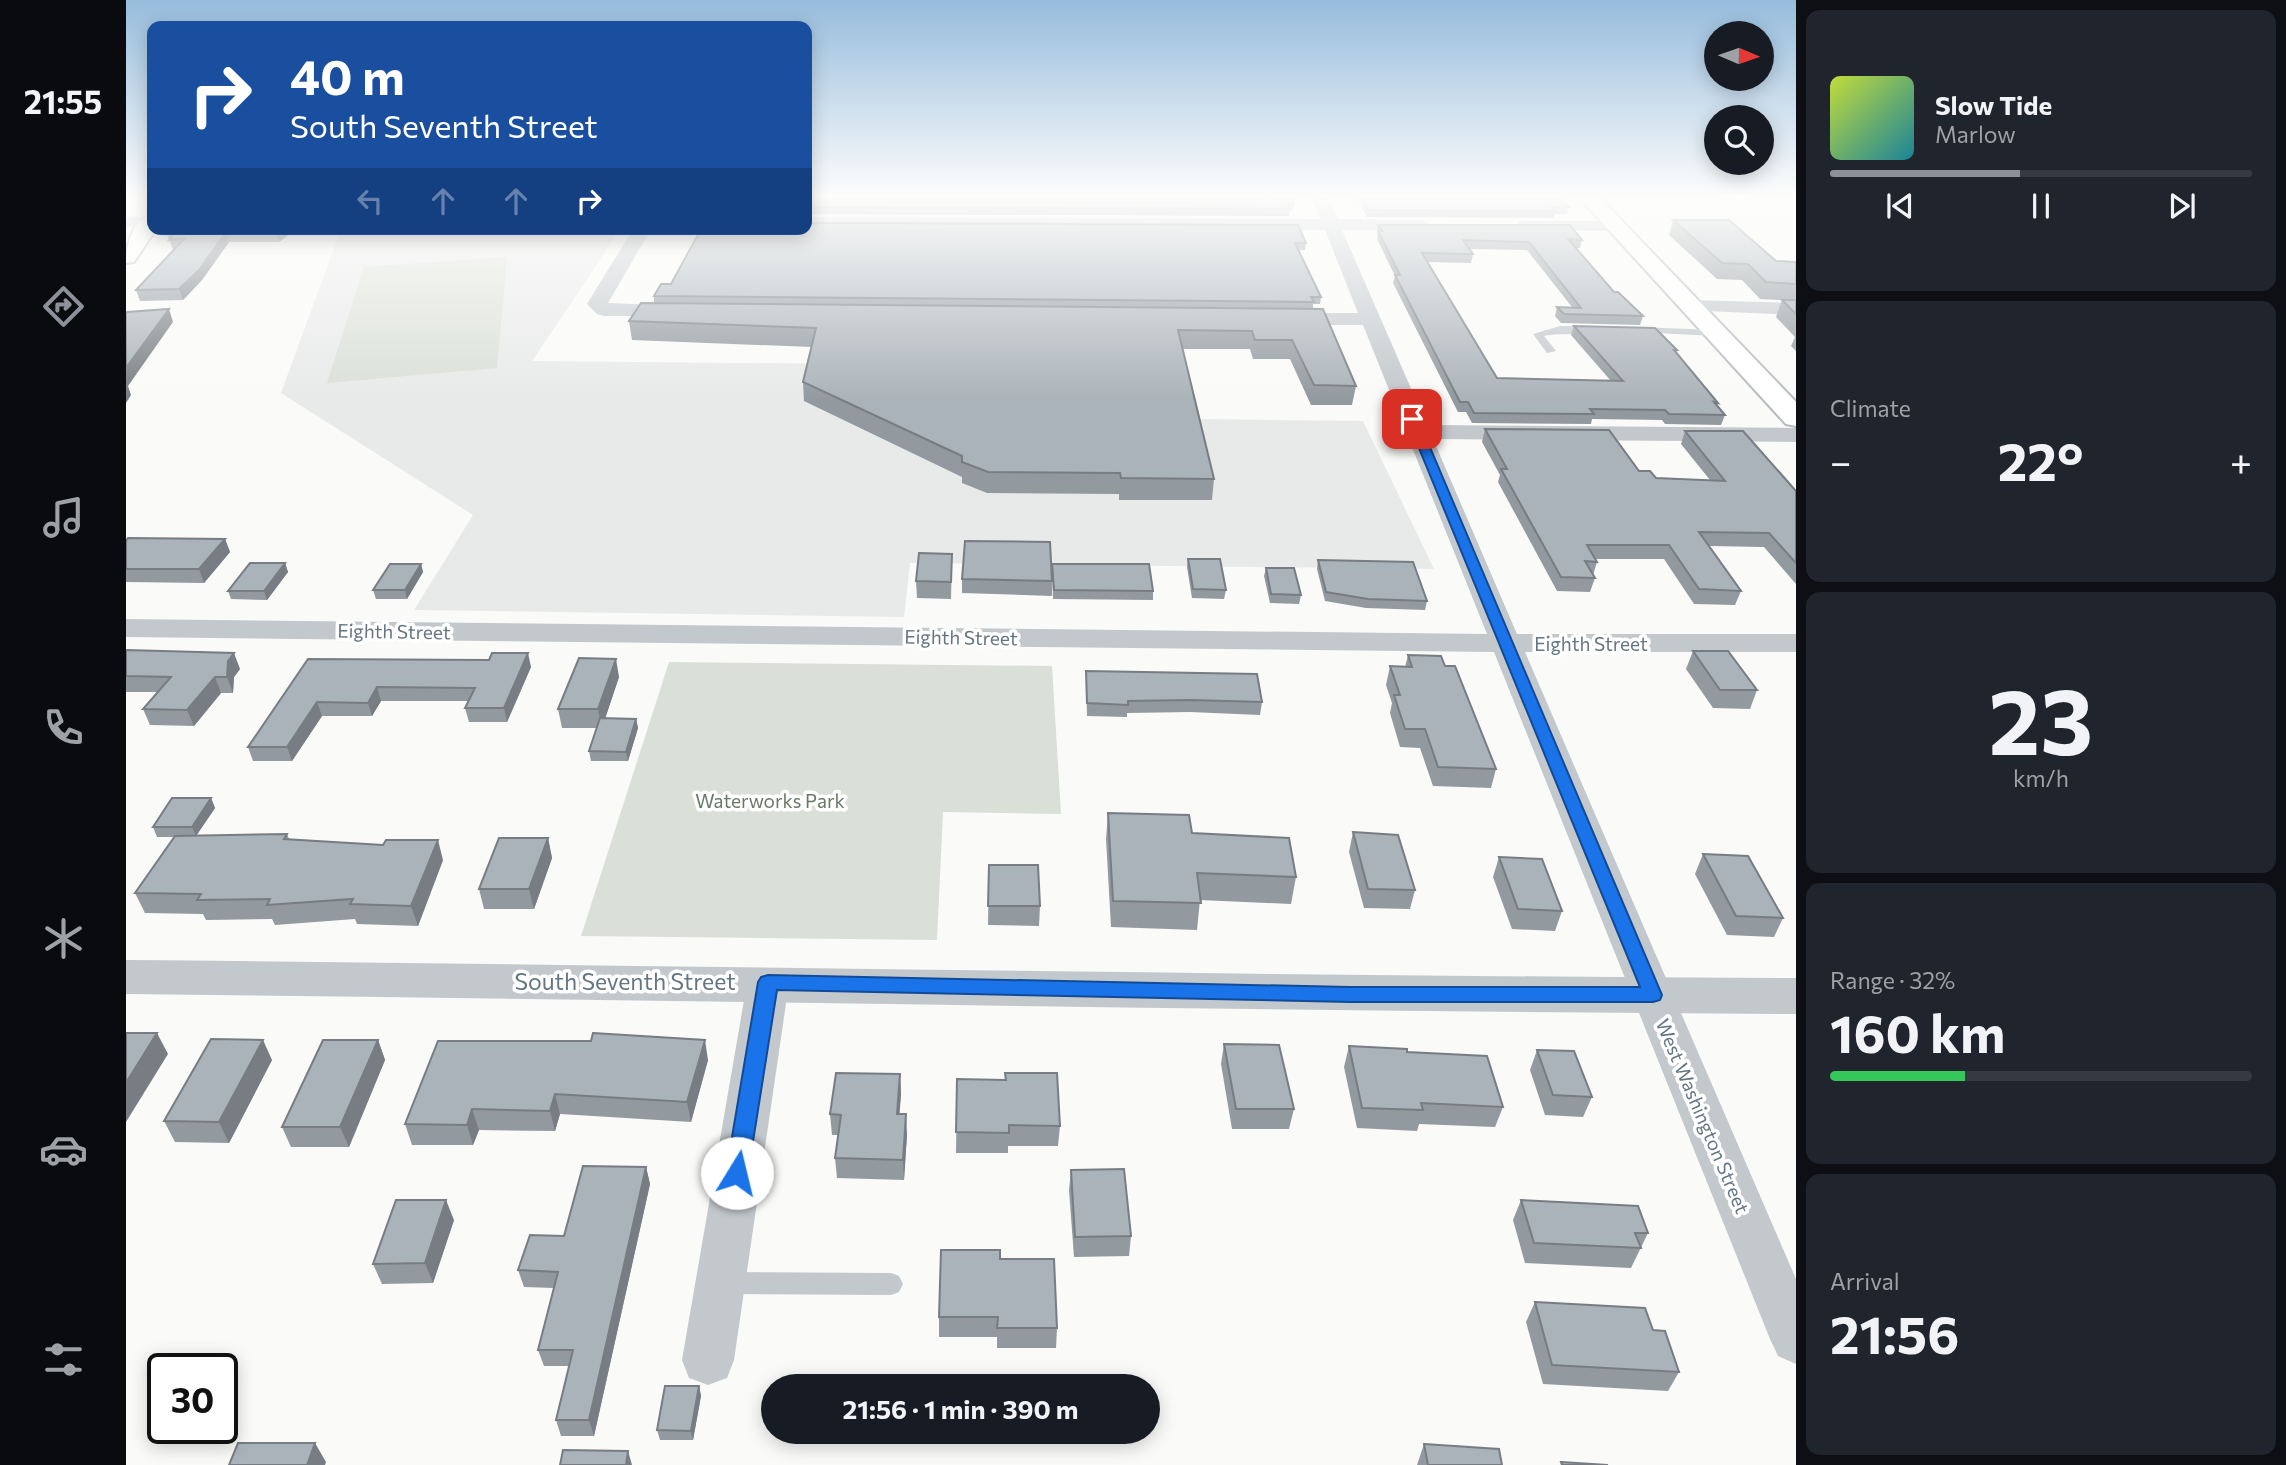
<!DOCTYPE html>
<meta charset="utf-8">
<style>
body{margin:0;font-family:Commissioner,sans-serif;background:#20242c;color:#f1f3f6;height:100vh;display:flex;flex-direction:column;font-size:26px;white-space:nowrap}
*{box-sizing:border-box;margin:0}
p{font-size:23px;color:#9ea1a6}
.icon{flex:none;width:38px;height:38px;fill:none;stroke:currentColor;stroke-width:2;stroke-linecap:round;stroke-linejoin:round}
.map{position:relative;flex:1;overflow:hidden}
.panel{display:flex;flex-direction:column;gap:10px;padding:10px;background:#0d0f14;width:490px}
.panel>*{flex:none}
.banner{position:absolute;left:21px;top:21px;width:665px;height:214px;border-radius:14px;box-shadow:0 4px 18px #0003;background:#1a4fa0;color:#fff;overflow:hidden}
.needle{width:46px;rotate:92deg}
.fabs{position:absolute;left:1578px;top:21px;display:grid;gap:14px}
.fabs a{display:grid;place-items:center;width:70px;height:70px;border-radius:50%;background:#171b24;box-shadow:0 4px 18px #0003;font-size:35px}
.speed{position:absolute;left:21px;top:1353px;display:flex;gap:14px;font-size:35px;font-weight:700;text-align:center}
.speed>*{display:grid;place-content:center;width:91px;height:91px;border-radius:50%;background:#171b24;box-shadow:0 4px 18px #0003;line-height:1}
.speed .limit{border:4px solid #111;border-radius:10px;background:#fff;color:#111}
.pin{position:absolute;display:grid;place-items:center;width:60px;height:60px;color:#fff;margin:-30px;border-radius:14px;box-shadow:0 4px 10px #0006}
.me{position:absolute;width:77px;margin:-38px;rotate:9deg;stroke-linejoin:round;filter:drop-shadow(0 0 5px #0008)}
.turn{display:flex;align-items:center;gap:24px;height:147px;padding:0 28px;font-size:32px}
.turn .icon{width:91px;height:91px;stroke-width:2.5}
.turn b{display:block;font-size:49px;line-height:60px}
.lanes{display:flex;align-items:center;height:66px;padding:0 28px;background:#0003;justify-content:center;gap:35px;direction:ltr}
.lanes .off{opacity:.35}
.big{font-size:52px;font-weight:700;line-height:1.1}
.panel .tile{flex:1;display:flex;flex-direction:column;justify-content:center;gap:10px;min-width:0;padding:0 24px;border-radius:14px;background:#20242c}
.panel .dial{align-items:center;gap:0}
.dial b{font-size:91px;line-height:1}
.song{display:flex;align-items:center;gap:21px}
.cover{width:84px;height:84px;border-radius:10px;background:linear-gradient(135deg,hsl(70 70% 55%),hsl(190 70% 35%))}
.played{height:7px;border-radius:4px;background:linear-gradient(90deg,#8c9099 45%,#363941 45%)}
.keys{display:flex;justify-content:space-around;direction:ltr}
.heat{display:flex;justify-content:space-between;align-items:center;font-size:38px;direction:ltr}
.charge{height:10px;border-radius:5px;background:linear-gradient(90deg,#34c759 32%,#363941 0)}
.trip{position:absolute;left:635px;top:1374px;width:399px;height:70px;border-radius:35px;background:#171b24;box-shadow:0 4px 18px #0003;font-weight:700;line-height:70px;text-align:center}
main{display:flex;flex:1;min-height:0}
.menu{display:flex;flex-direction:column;width:126px;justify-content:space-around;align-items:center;background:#090b0e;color:#9ea1a6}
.menu .icon{width:49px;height:49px}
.menu .selected{color:#8c9099}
.menu b{font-size:32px;color:#f1f3f6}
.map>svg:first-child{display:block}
</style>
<main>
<nav class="menu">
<b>21:55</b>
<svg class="icon selected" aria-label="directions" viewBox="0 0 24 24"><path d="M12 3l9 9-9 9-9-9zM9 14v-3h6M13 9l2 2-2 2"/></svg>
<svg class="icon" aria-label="music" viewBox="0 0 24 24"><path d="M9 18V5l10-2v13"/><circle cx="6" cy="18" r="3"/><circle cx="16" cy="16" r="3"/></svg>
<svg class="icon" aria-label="phone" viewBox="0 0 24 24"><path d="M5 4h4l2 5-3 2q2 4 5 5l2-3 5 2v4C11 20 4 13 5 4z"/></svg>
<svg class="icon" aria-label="climate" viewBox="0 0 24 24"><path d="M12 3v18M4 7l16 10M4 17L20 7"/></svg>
<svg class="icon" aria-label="car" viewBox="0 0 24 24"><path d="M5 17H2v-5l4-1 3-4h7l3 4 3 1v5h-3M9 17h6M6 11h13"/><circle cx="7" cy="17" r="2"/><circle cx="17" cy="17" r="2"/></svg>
<svg class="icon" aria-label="filters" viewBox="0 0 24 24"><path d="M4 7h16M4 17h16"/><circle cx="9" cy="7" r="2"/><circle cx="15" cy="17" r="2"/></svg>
</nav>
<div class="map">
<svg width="1670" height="1465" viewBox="0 0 1670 1465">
<rect width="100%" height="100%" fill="#fafaf8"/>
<polygon fill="#e8e9e9" points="215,229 494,230 406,361 1058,367 1071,419 1237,421 1308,569 784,563 778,617 288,610 347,515 155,393"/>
<g fill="#dadfd7">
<polygon points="381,257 371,368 201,383 238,267"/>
<polygon points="543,662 926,666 935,814 817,812 811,940 455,936"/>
</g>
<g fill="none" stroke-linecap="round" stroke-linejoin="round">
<g stroke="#b3babf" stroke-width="4">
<path id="secondary" d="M26 215V229H30L8 262 0 263C0 246 6 220 26 215Z"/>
</g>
<g stroke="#b5babe" stroke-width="4">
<polygon id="primary" points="1451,195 1471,195 1670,402 1670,426 1660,424"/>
</g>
<g fill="#c3c8cc" fill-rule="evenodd">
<path d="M1434 326H1468L1473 329C1460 337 1435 332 1418 336L1430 351 1421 353 1407 334Z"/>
<polygon points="1512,327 1590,330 1595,333 1590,336 1509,332 1507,330"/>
<polygon points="600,1272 765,1273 773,1276 777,1284 773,1292 765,1295 600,1294 592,1291 588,1283 592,1275"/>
</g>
<g fill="#c3c8cc" fill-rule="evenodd">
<polygon points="1185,195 1201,195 1212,219 1296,220 1305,225 1296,230 1216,230 1301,425 1670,428 1670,442 1307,439 1391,634 1670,634 1670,652 1399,652 1670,1279 1670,1364 1652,1356 1644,1339 1368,652 0,637 0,619 1361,634 1237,325 1156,325 1149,323 1146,319 1149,315 1156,313 1232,313 1199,230 681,227 681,217 1194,219"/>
<polygon points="26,216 26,226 0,227 0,217"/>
<polygon points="1399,221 1491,221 1500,226 1491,231 1393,230 1390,226 1393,222"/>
<polygon points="507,229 525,229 482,303 553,306 560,308 563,312 560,316 478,316 471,314 461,304"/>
<polygon points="1565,300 1670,303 1670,315 1558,310 1555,306 1558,302"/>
<polygon points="642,968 657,972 663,983 608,1360 601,1378 582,1385 563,1378 556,1360 621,983 627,972"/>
</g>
<path fill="#c3c8cc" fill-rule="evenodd" d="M0 960C557 965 1113 976 1670 978V1014C1113 1011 557 1000 0 994Z"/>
<use href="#secondary" fill="#fff" fill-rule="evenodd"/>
<use href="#primary" fill="#fff" fill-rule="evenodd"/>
</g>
<g fill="#929a9f">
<polygon points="681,195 1168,204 1167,211 1164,211 1163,216 681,214 681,216"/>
<polygon points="1229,195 1430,195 1443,207 1441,214 1429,214 1428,218 1241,217"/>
<polygon points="1547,220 1650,261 1670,262 1670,351 1665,346 1669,337 1650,317 1656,300 1634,299 1616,280 1591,279 1543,235"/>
<polygon points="1252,225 1456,240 1454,248 1449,248 1488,292 1517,316 1514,325 1435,323 1429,316 1431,307 1446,307 1401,250 1343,249 1347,254 1345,263 1301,262 1371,378 1485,381 1445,335 1448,326 1551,350 1550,354 1592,403 1591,406 1599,415 1595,425 1539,424 1536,420 1466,419 1465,424 1346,423 1340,412 1332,412 1267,283 1269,276 1251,239"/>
<polygon points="170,229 153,242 103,242 76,280 57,300 14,301 10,290 48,250 47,250 41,234"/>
<polygon points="575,229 1180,243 1179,250 1173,250 1195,297 1194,304 1187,304 1187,309 1230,386 1226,405 1185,405 1164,359 1127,359 1124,349 1056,349 1088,479 1086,500 993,500 993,494 861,493 836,483 836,477 678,401 677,382 686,347 506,340 503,321 528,303 528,296 545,284"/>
<polygon points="1359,429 1513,471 1530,478 1584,480 1555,444 1559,431 1670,491 1670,584 1638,547 1583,546 1615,591 1609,605 1568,604 1538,559 1470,559 1471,562 1467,575 1469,578 1464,592 1431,591 1372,482 1374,475 1356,442"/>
<polygon points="99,539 104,552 78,583 0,582 0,541"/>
<polygon points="826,554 825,599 791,598 790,581"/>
<polygon points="1062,559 1100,590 1098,599 1066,598 1061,567"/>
<polygon points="1192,560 1301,601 1299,610 1240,608 1199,601 1191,569"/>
<polygon points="159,563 162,572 141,600 105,599 102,591"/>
<polygon points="295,564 297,572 281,599 250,599 247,590"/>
<polygon points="926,564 1027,591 1027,600 927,599"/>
<polygon points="1140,568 1175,595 1173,604 1144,603 1138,576"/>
<polygon points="836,579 926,581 926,596 836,593"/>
<polygon points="0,650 114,669 108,677 107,693 95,693 68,726 24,725 17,709 31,692 0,692"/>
<polygon points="1567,651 1631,690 1624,709 1587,708 1560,669"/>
<polygon points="1282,655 1319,666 1370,769 1365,788 1307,786 1294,748 1274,747 1264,713 1266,703 1260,685 1264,666 1279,667"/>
<polygon points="182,659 405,667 381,722 343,722 339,708 342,701 255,701 246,716 196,716 166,761 127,761 122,747"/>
<polygon points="960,671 1136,702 1134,715 1064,712 1001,713 1001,717 961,716"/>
<polygon points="493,677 479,718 510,719 512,728 502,761 465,761 463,751 471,728 436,728 432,709"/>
<polygon points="85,798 89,808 70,836 161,834 163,839 317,860 292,926 231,924 229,919 149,925 146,919 80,920 77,914 19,913 9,893 49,837 31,837 27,827"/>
<polygon points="982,813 1066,833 1170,877 1165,904 1074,900 1071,930 985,927 980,839"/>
<polygon points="1227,832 1289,890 1284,909 1238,908 1223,852"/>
<polygon points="422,838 426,858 408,909 358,909 353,889"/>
<polygon points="1577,854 1657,918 1648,937 1601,935 1569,874"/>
<polygon points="1373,857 1436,911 1429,931 1386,929 1367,877"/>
<polygon points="863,865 914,906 913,926 862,925"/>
<polygon points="252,1040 259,1060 223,1147 165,1147 156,1127"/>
<polygon points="312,1041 582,1060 565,1122 434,1114 429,1131 353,1130 347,1145 286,1145 279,1124"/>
<polygon points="1098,1044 1168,1109 1163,1129 1106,1129 1095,1064"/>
<polygon points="1223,1046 1281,1052 1377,1107 1369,1127 1293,1124 1291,1131 1231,1128 1218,1067"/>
<polygon points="1411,1050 1466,1097 1457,1117 1419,1115 1404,1070"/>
<polygon points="146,1060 103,1143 49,1142 38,1121"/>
<polygon points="879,1073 934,1126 932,1146 882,1146 882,1153 830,1153 831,1079 879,1080"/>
<polygon points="774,1074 775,1094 773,1114 781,1134 778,1180 711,1178 709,1158 712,1135 706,1135 704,1114"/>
<polygon points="520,1167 524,1184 468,1436 435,1436 430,1420 443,1366 418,1366 412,1350 428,1288 398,1287 392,1270 438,1236"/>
<polygon points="945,1170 1005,1236 1003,1256 948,1257 943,1190"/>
<polygon points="1395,1200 1522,1233 1505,1268 1399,1263 1387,1220"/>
<polygon points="328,1220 307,1283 256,1284 247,1264"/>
<polygon points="874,1259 931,1328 930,1348 871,1348 871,1337 813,1337 813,1317"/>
<polygon points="1409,1302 1527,1330 1553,1372 1542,1391 1417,1384 1400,1322"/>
<polygon points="573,1386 575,1396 567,1440 534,1440 531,1430"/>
<polygon points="1298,1444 1376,1465 1291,1465"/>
</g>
<g fill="#777d82">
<polygon points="154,229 170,229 153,242 150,232"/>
<polygon points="100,232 103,242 76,280 57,300 53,289"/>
<polygon points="43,309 47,322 2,386 5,395 0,403 0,368"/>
<polygon points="99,539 104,552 78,583 73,569"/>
<polygon points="159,563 162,572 141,600 138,591"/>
<polygon points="295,564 297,572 281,599 279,590"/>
<polygon points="108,653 114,669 108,677 107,693 101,677 102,661"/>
<polygon points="402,653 405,667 381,722 378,708"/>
<polygon points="490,659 493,677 476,728 472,709"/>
<polygon points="89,677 95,693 68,726 61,710"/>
<polygon points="251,687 255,701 246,716 242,703"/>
<polygon points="191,702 196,716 166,761 161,747"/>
<polygon points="510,719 512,728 502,761 500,752"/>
<polygon points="85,798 89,808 70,836 66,827"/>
<polygon points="422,838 426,858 408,909 403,889"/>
<polygon points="312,840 317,860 292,926 285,906"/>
<polygon points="31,1033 42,1054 0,1122 0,1083"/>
<polygon points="137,1040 146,1060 103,1143 93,1122"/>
<polygon points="252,1040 259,1060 223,1147 214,1127"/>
<polygon points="579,1040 582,1060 565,1122 561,1102"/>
<polygon points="774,1074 775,1094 772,1135 771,1114"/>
<polygon points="429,1094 434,1114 429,1131 424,1111"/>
<polygon points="346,1109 353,1130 347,1145 341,1125"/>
<polygon points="780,1114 781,1134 778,1180 777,1160"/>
<polygon points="520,1167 524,1184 468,1436 463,1420"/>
<polygon points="320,1200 328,1220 307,1283 299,1263"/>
<polygon points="573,1386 575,1396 567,1440 565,1431"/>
<polygon points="189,1443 200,1462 199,1465 181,1465"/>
<polygon points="502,1451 506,1465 500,1465"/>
</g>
<g fill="#aab3b9" stroke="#777d82" stroke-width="2">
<polygon points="681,195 1164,195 1168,204 1162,204 1164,209 681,207"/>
<polygon points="1234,195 1430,195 1443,207 1426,207 1429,211 1243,210"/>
<polygon points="1547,220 1603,220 1650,261 1670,262 1670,284 1640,282 1622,264 1596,263"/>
<polygon points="681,223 1172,225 1180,243 1169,243 1195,297 1185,297 1188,302 528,296 535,284 545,284 575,229 681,229"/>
<polygon points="1252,225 1444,225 1456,240 1442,239 1488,292 1492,292 1517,316 1438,314 1431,307 1455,308 1403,242 1337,240 1347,254 1296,253 1371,378 1497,381 1448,326 1529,328 1551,350 1548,350 1592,403 1588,402 1599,415 1543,414 1539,410 1464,409 1468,414 1348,413 1342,402 1334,402 1269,275 1274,275 1252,231 1256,231"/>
<polygon points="44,229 154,229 150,232 100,232 73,270 53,289 10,290 58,239 43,240 48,234 41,234"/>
<polygon points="1656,300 1670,300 1670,314"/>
<polygon points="515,303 1197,309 1230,386 1188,385 1166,340 1129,340 1126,331 1052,330 1088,479 995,478 994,473 862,472 836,462 836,456 677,382 690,328 503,321"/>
<polygon points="43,309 0,368 0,313 1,312"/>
<polygon points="1359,429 1483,430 1513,471 1524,471 1530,478 1599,481 1559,431 1617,431 1670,491 1670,563 1643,533 1573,532 1615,591 1573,589 1543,545 1461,545 1471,562 1459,561 1469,578 1435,577 1375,469 1381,469"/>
<polygon points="2,538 99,539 73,569 0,569 0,541"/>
<polygon points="839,541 924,542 926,581 836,579"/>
<polygon points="793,553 826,554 825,582 790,581"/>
<polygon points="1062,559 1094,559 1100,590 1067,589"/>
<polygon points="1192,560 1287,562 1301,601 1242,599 1200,592"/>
<polygon points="124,563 159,563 138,591 102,591"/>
<polygon points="264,564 295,564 279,590 247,590"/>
<polygon points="926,564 1023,564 1027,591 928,590"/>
<polygon points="1140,568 1168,568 1175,595 1145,594"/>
<polygon points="0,650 108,653 102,661 101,677 89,677 61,710 17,709 45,677 0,676"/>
<polygon points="1567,651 1602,651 1631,690 1594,690"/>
<polygon points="366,653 402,653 378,708 339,708 349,688 251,687 242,703 191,702 161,747 122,747 182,659 363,660"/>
<polygon points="1282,655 1315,656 1319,666 1329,666 1370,769 1312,767 1299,729 1279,729 1268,695 1274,695 1264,666 1286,667"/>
<polygon points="453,658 490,659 472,709 432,709"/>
<polygon points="960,671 1131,674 1136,702 1065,700 1002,701 1002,705 961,703"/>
<polygon points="474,718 510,719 500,752 463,751"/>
<polygon points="46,798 85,798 66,827 27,827"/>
<polygon points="982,813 1063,815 1066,833 1163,838 1170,877 1071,873 1075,903 987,901"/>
<polygon points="1227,832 1272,835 1289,890 1242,889"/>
<polygon points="161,834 158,839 257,845 260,840 312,840 285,906 224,904 227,899 141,905 144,899 71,900 75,894 9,893 49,836"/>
<polygon points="373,838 422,838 403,889 353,889"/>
<polygon points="1577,854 1622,856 1657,918 1610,916"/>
<polygon points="1373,857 1416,859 1436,911 1392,909"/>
<polygon points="863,865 912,865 914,906 862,906"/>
<polygon points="0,1033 31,1033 0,1083"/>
<polygon points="467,1033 579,1040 561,1102 429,1094 424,1111 346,1109 341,1125 279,1124 312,1041 465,1041"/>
<polygon points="85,1039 137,1040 93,1122 38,1121"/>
<polygon points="197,1040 252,1040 214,1127 156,1127"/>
<polygon points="1098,1044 1153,1045 1168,1109 1110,1109"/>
<polygon points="1223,1046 1281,1049 1281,1052 1361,1056 1377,1107 1295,1103 1297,1110 1236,1108"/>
<polygon points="1411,1050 1448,1051 1466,1097 1427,1095"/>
<polygon points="710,1073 774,1074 771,1114 780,1114 777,1160 709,1158 715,1115 704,1114"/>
<polygon points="879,1073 931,1073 934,1126 883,1125 883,1133 830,1132 831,1079 880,1080"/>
<polygon points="457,1166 520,1167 463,1420 430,1420 447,1350 412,1350 432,1272 392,1270 404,1235 438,1236"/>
<polygon points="998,1169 1005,1236 949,1237 945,1170"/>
<polygon points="270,1200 320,1200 299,1263 247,1264"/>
<polygon points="1395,1200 1512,1206 1522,1233 1509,1233 1515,1248 1408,1243"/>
<polygon points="815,1250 874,1250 874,1259 928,1259 931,1328 871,1328 872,1317 813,1317"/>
<polygon points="1409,1302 1519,1308 1527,1330 1539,1331 1553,1372 1426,1365"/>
<polygon points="539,1386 573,1386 565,1431 531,1430"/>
<polygon points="112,1443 189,1443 181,1465 103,1465"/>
<polygon points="1298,1444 1373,1449 1376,1465 1302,1465"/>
<polygon points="437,1450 502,1451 500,1465 434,1465"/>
<polygon points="1435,1462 1482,1465 1436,1465"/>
</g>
<linearGradient id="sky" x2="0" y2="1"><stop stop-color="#96bcdc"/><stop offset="0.49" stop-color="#fdfdfc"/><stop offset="1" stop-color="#fdfdfc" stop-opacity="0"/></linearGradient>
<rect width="1670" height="400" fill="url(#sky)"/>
<polygon fill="#1a73e8" stroke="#114b97" stroke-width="2" points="1286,416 1292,419 1536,995 1534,1000 1527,1002 1224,1002 651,990 622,1173 619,1180 611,1182 603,1180 600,1173 632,982 635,977 642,975 1224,987 1514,987 1281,419"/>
<g text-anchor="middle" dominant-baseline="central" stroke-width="7" stroke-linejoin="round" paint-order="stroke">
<g font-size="19" fill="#657683" stroke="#fff">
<text transform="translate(268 631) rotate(1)">Eighth Street</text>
<text transform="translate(835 637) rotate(1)">Eighth Street</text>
<text x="1465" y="643">Eighth Street</text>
<text transform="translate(1577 1116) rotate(67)">West Washington Street</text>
</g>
<g font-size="19" fill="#687a64" stroke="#fff">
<text x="644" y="800">Waterworks Park</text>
</g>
<g font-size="23" fill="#657683" stroke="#fff">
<text x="499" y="981">South Seventh Street</text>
</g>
</g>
</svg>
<div class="fabs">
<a><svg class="needle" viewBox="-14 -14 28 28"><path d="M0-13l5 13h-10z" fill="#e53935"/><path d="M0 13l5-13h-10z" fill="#9ea1a6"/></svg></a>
<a><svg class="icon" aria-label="search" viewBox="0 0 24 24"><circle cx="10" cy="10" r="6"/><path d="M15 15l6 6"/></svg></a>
</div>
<div class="speed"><div class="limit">30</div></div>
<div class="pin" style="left:1286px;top:419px;background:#d93025"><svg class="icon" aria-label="arrive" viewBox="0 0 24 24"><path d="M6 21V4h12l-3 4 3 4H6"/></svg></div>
<svg class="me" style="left:611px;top:1173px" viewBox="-20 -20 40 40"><circle r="19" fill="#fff"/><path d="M0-13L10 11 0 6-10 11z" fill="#1a73e8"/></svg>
<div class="trip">21:56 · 1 min · 390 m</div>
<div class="banner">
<div class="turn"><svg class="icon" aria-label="right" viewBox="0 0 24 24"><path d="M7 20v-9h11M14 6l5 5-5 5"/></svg><div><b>40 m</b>South Seventh Street</div></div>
<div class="lanes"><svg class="icon off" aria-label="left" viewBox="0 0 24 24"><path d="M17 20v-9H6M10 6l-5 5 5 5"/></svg><svg class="icon off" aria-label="ahead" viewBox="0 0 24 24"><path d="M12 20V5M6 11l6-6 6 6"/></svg><svg class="icon off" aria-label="ahead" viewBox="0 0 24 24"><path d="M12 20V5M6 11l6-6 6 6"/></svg><svg class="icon" aria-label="right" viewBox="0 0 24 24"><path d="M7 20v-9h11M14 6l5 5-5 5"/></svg></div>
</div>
</div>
<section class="panel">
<div class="tile">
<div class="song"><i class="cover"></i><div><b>Slow Tide</b><p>Marlow</p></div></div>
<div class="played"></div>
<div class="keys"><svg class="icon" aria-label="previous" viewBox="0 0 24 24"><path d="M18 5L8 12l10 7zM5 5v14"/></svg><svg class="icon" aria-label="pause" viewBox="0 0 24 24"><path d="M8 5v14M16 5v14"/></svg><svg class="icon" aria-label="next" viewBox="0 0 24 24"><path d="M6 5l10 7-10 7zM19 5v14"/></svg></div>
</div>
<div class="tile"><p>Climate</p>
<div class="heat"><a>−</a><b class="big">22°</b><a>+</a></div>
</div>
<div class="tile dial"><b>23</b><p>km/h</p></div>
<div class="tile"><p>Range · 32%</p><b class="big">160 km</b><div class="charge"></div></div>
<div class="tile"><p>Arrival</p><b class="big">21:56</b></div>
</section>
</main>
